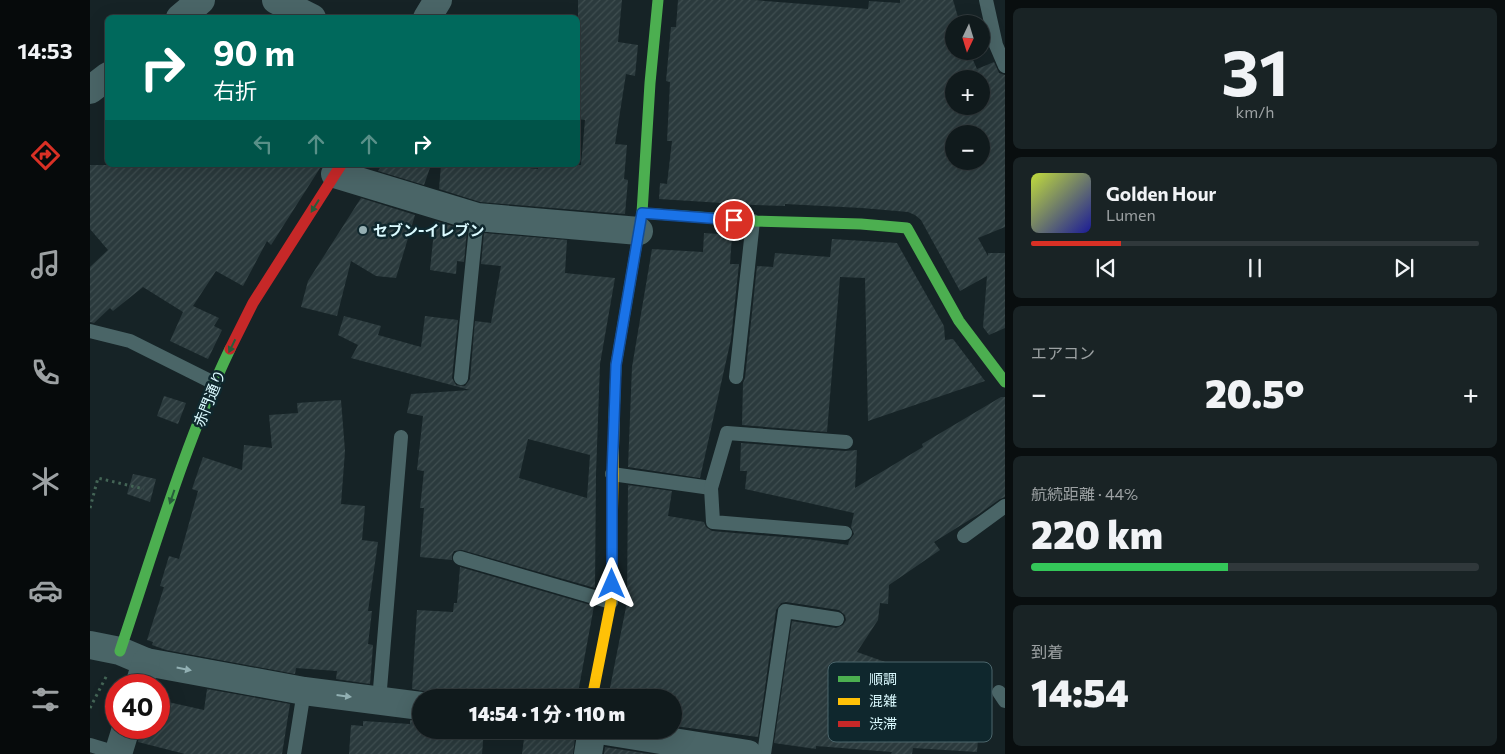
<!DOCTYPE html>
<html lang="ja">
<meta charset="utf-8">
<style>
body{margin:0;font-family:Commissioner,"Noto Sans JP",sans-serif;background:#192325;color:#f1f3f6;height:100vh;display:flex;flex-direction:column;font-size:19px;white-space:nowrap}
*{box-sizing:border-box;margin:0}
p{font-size:16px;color:#9ca1a3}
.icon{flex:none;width:28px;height:28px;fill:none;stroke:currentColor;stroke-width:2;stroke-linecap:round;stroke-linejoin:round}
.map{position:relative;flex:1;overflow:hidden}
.sheet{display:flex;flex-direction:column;gap:8px;padding:8px;background:#090e0f;width:500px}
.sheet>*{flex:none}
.top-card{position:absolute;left:15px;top:15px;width:475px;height:152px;border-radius:8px;box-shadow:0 5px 20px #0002,0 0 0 1px #30383b;background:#00695c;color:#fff;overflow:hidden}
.needle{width:32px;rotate:184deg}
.fabs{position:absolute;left:855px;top:15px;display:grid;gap:10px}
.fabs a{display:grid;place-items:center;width:45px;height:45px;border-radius:50%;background:#101a1c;box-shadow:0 5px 20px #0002,0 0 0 1px #30383b;font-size:25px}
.speed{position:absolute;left:15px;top:674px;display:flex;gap:10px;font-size:25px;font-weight:700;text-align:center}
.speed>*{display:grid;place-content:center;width:65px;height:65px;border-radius:50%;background:#101a1c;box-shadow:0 5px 20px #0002,0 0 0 1px #30383b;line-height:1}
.speed .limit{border:8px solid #d22;background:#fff;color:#111}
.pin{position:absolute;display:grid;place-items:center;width:42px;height:42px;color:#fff;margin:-21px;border:2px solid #fff;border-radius:50%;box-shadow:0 1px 5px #0007}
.me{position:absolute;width:55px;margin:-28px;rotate:0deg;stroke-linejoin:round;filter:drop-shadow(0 0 4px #0008)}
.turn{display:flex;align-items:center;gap:18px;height:105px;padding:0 25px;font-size:22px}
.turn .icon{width:65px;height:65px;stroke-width:2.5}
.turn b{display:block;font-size:35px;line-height:42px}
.lanes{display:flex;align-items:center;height:48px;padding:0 25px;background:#0003;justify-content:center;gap:25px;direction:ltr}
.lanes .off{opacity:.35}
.big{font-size:38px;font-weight:800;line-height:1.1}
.sheet .widget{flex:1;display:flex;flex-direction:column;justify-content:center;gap:8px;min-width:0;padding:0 18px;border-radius:8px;background:#192325}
.sheet .dial{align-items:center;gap:0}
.dial b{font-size:65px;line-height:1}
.song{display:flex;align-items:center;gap:15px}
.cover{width:60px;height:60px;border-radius:8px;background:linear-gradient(135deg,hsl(70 70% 55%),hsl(240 70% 35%))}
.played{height:5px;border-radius:2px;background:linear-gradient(90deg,#d93025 20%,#30383b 20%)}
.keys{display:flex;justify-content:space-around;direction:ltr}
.heat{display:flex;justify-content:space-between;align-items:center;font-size:28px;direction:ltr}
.charge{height:8px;border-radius:4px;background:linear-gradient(90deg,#34c759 44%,#30383b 0)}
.trip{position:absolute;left:322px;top:689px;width:270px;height:50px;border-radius:25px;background:#101a1c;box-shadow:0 5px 20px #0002,0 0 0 1px #30383b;font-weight:800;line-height:50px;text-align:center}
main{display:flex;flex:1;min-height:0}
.menu{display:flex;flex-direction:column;width:90px;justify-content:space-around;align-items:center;background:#060a0b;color:#9ca1a3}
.menu .icon{width:35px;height:35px}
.menu .on{color:#d93025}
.menu b{font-size:22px;color:#f1f3f6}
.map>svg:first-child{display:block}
</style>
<main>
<nav class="menu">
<b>14:53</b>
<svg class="icon on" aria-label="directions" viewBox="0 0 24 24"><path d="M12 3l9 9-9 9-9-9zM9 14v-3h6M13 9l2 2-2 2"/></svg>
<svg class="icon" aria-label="music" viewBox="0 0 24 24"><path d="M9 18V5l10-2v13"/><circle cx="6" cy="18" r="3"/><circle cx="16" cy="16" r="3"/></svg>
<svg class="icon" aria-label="phone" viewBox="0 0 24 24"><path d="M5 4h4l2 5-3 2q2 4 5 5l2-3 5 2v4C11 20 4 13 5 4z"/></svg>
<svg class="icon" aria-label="climate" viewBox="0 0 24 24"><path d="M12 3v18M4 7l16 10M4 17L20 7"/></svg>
<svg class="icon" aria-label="car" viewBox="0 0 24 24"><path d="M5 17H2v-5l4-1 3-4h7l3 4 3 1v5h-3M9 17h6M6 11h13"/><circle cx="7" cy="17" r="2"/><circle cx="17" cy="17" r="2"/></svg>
<svg class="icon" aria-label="filters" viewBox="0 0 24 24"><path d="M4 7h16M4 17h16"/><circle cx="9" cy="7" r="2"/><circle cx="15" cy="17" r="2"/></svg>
</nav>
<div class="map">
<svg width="915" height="754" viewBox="0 0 915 754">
<defs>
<pattern id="building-hatch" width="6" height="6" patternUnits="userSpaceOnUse" patternTransform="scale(1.25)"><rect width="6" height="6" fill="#2b3a3d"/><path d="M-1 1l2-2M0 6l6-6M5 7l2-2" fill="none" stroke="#3f4e50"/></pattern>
</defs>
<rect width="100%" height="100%" fill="#162326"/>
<g fill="url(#building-hatch)" fill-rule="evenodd">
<polygon points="488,0 532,0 528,42 548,45 545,76 536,74 525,144 537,145 534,179 538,180 535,214 390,202 349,189 351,165 367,165 388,168 388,165 411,165 448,169 448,165 491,165 495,120 488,119"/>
<path d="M588 0H664L778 9 779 1 810 3V0H863L870 24H864V51H879L887 69 904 62 909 73 915 75V227L888 238 898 256V253H915V328L899 335 893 327 897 276 870 291 831 220 825 215 818 212 772 208 695 204V206L664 205 569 199 570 183 577 184 582 141H577L580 82 576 81 581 27H586ZM864 79H891V106H864ZM864 134H891V161H864Z"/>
<polygon points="0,165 232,165 183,242 181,245 177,241 153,286 126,271 103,306 129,318 124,326 132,330 118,359 80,341 93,312 53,287 23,311 20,308 4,323 0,322 0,267 18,250 0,229"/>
<polygon points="292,165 341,165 334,185 288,171"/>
<polygon points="271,198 325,215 306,278 286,276 261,261 247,316 211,307 218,281"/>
<polygon points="345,221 377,230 374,262 367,261 366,274 340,270"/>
<path d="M394 233 477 240 475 273 525 278 510 364 506 474 505 588 372 550 364 551 362 555V560L330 557 334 508H330L334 471 327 470 333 416 317 413 321 394 380 390 261 358 268 345 248 335 254 316 291 326 288 335 331 347 335 316 368 320 362 378 366 385 375 386 380 379 385 321 401 323 411 266 391 264ZM438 439 500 455 497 498 429 478Z"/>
<polygon points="614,233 642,235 640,264 649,264 641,339 610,478 538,467 542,367 562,249 613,252"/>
<polygon points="742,239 807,243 854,326 855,340 863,339 895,381 778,421 775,278 750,277 737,432 652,425 653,383 655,378 667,266 683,267 685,253 740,257"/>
<polygon points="74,396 96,403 88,424 67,416"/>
<polygon points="911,397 915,397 915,497 910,499 889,514 844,542 850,550 799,585 798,604 790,603 788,620 767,652 815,669 799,711 846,717 847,697 891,700 887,752 823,748 822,754 801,754 802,752 726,746 726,749 684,743 702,621 746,628 753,625 756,620 755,615 749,610 696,602 691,603 686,610 668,737 584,726 584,698 518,698 537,602 538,485 582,491 578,516 614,522 616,527 622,531 717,539 758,545 759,541 764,534 761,527 764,513 655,489 657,471 650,471 651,443 755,451 767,450 765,488 833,447 832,444"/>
<polygon points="251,400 255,451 251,504 275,506 272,540 288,542 278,611 282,611 278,644 283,645 280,684 246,679 247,671 206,668 205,674 76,650 62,645 63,642 57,640 74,587 70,586 79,556 89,559 108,491 102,489 113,457 152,470 154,445 182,448 179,415 208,413 207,403"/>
<polygon points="43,474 66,479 60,502 37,494"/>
<polygon points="370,567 504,606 487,698 344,698 340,693 333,691 322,689 327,610 363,612 364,603 367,603"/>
<polygon points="117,689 200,704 192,754 95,754 48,742 51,728 69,728 69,700 114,710"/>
<polygon points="320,720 331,721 331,730 394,730 392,754 259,754 261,725 273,726 273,721 320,724"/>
<polygon points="435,731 485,738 483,754 432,754"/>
<polygon points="515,747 560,754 514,754"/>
</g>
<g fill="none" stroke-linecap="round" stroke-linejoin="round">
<g stroke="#446556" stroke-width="3" stroke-dasharray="2.5 4" stroke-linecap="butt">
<polyline points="0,508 8,478 54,489"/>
<polyline points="0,708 17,675"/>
</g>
<g stroke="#4a6567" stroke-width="14">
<polyline points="896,0 906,45 915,66"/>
<polyline points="0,331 40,341 124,383"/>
<polyline points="646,377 663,221"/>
<polyline points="371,378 387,217"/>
<polyline points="522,474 621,488"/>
<polyline points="755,533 623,522 621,488 637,433 756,442"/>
<polyline points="874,536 915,506"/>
<polyline points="370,558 521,602"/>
<polyline points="909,692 915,701"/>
<polyline points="289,701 311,437"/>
<polyline points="0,745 30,754"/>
<polyline points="204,754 214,691"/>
<polyline points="674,754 695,611 747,619"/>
</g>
<g stroke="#4a6567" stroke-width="28">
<polyline points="186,0 222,18"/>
<polyline points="90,18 111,0"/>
<polyline points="337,18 348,0"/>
<polyline points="0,90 18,76"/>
<polyline points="245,174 387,217 549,231"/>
<polyline points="0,645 30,651 56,662 214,691 331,706"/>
<polyline points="49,685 56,662"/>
<polyline points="509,730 658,754"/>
<polyline points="28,754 36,728"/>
<polyline points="498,754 502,730"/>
</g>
<g stroke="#4caf50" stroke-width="11">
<polyline points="552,213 663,221 771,224 817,228 869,321 915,382"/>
<polyline points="524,418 526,365 552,213 560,83 568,0"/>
<path d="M30 651C64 550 94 445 140 349"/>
</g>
<polyline stroke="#ffc107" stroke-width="11" points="502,698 521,602 524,418"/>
<polyline stroke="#c62828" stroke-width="11" points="140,349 163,303 251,165"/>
</g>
<defs><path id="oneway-solid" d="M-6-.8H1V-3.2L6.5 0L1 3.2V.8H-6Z" transform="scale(1.25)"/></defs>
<g fill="#275d3b">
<use href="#oneway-solid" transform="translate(225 206) rotate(122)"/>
<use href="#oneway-solid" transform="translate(142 346) rotate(116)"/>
<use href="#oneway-solid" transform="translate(82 497) rotate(109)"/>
</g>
<g fill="#92b0b3">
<use href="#oneway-solid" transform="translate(94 669) rotate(11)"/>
<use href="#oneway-solid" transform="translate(254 696) rotate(7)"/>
</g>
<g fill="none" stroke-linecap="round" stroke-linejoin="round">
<g stroke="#114b97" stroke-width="12">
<polyline id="route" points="522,584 522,474 526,365 552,213 644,220"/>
</g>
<use href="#route" stroke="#1a73e8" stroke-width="9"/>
</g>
<circle fill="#96afb3" stroke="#0f272d" stroke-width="2" cx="273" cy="230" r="5"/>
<g text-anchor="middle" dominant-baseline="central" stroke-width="5" stroke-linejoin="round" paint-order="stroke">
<g font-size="15" font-weight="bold" fill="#dbfaff" stroke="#0f272d" text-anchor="start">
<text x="283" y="230">セブン-イレブン</text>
</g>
<g font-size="15" fill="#dbfaff" stroke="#0f272d">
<text transform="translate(119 398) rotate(-68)">赤門通り</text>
</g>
</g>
<rect x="738" y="662" width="164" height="80" rx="8" fill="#0f272d" stroke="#4c666c" stroke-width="1"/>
<rect x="748" y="676" width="22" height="6" fill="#4caf50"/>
<rect x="748" y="698" width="22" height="7" fill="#ffc107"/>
<rect x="748" y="721" width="22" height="6" fill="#c62828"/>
<g font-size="14" fill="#dbfaff">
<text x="779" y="684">順調</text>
<text x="779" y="706">混雑</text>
<text x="779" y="729">渋滞</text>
</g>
</svg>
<div class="fabs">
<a><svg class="needle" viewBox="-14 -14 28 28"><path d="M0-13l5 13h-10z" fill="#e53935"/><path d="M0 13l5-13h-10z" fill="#9ca1a3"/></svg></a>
<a>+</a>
<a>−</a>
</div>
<div class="speed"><div class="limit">40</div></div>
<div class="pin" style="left:644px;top:220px;background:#d93025"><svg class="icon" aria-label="arrive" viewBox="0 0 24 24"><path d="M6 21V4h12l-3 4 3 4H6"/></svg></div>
<svg class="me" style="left:522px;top:584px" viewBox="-20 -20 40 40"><path d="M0-17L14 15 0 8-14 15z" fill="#1a73e8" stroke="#fff" stroke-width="4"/></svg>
<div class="trip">14:54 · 1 分 · 110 m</div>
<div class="top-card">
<div class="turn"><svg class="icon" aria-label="right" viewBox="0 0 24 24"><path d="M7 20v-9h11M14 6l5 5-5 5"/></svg><div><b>90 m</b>右折</div></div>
<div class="lanes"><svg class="icon off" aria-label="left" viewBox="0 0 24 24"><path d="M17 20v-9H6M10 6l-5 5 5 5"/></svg><svg class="icon off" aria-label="ahead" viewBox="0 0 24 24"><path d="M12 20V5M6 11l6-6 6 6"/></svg><svg class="icon off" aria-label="ahead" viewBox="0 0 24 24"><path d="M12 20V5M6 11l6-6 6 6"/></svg><svg class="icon" aria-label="right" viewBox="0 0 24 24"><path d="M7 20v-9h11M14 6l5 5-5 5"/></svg></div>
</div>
</div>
<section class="sheet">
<div class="widget dial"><b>31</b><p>km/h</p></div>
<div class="widget">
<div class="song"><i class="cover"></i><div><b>Golden Hour</b><p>Lumen</p></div></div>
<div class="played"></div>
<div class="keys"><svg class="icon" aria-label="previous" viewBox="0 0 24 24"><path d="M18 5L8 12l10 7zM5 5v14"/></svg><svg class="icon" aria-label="pause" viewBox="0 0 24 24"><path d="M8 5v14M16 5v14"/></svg><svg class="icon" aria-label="next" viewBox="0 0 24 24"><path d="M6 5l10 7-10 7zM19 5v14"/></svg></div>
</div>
<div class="widget"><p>エアコン</p>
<div class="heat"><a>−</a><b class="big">20.5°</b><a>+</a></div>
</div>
<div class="widget"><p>航続距離 · 44%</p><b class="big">220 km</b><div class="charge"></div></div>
<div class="widget"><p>到着</p><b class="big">14:54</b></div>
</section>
</main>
